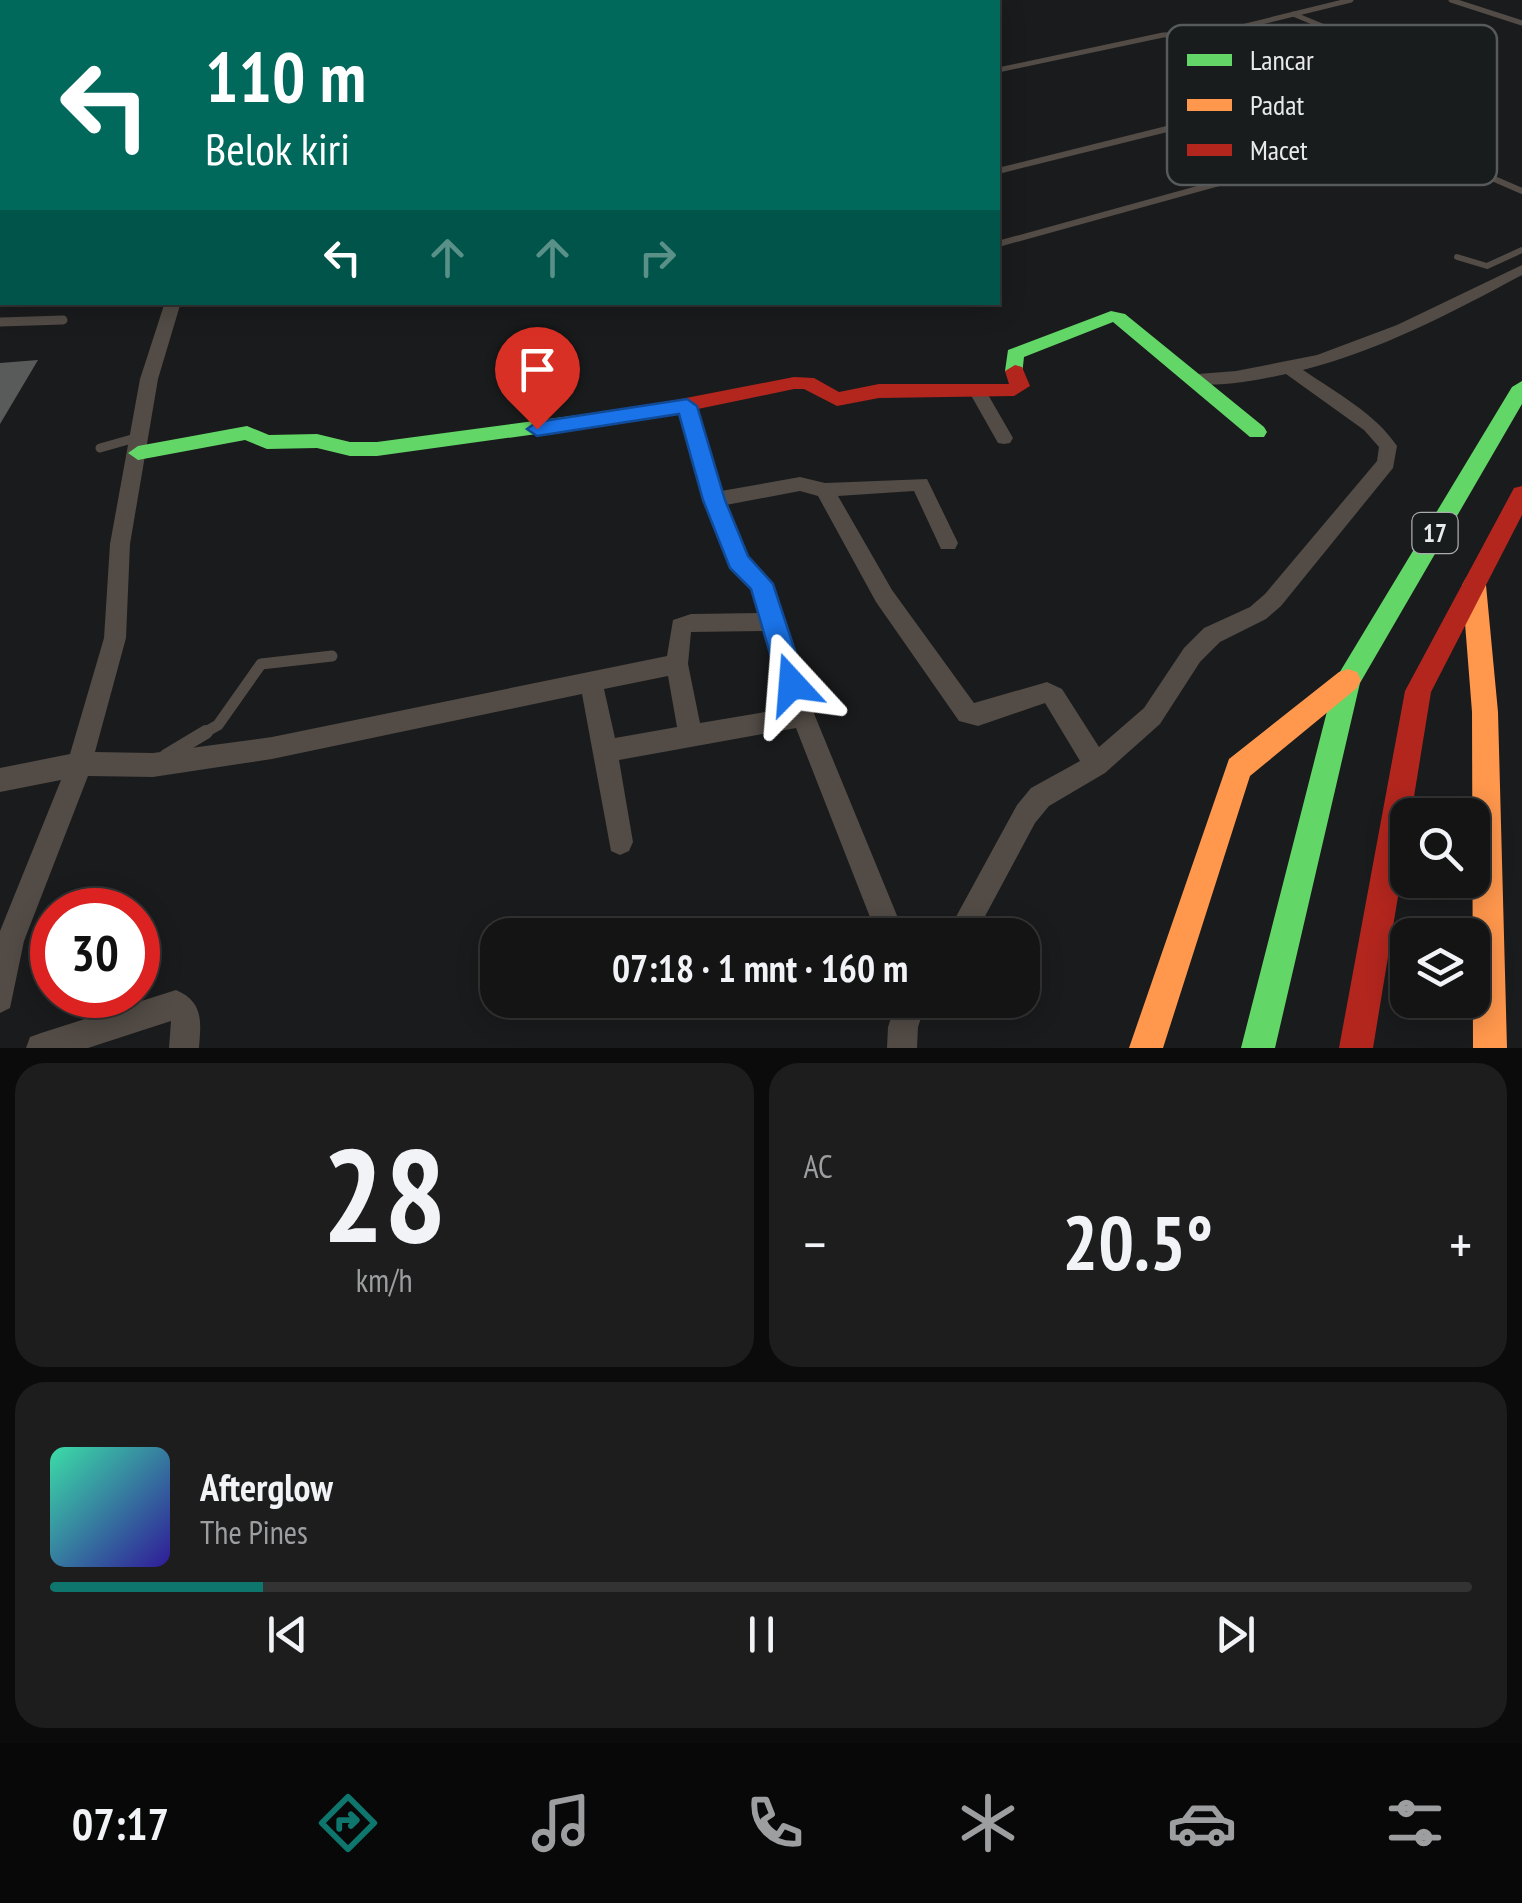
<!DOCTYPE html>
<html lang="id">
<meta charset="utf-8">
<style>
body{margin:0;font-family:"PT Sans Narrow",sans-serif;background:#1d1d1e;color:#f1f3f6;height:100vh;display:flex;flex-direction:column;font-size:38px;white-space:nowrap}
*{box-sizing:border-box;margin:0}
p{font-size:32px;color:#9d9ea0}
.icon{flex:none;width:55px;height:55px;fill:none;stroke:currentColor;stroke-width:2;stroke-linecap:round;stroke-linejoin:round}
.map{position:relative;height:1048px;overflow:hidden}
.side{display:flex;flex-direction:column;gap:15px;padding:15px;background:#0b0b0c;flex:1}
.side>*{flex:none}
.top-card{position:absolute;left:0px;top:0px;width:1000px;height:305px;box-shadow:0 5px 25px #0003,0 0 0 2px #333334;background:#00695c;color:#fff;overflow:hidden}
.controls{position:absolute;left:1390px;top:798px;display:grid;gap:20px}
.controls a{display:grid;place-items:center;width:100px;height:100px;border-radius:20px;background:#141415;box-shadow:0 5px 25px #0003,0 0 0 2px #333334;font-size:50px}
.speed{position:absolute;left:30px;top:888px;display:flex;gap:20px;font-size:50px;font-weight:700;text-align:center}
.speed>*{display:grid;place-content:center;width:130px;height:130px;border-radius:50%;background:#141415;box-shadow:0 5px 25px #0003,0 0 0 2px #333334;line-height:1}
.speed .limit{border:15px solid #d22;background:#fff;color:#111}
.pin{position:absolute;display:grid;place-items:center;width:85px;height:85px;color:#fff;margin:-102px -42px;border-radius:50% 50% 50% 0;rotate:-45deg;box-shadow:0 0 10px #0007}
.pin .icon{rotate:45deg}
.me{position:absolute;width:110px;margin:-55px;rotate:341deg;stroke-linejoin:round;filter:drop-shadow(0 0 8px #0008)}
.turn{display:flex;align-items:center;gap:35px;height:210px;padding:0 40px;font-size:45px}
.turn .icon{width:130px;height:130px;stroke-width:2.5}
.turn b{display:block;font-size:70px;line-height:85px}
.lanes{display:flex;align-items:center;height:95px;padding:0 40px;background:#0003;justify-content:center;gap:50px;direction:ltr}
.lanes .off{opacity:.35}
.big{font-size:75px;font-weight:700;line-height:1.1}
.side .tile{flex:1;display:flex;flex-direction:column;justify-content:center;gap:15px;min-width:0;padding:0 35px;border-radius:30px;background:#1d1d1e}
.side .dial{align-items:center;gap:0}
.dial b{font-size:130px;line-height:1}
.song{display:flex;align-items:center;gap:30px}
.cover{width:120px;height:120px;border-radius:15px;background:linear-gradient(135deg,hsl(160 70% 55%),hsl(250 70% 35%))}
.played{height:10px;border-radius:5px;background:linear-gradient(90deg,#0f766e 15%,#333334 15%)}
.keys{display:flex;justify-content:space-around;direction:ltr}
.heat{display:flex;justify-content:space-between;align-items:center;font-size:55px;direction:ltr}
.side .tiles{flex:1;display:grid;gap:15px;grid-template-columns:1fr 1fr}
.tile:last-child{grid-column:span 2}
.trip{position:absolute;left:480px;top:918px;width:560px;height:100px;border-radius:30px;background:#141415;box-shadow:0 5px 25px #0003,0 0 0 2px #333334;font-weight:700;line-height:100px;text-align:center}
.tabs{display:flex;height:160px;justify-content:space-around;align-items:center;background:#080808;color:#9d9ea0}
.tabs .icon{width:70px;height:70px}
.tabs .current{color:#0f766e}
.tabs b{font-size:45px;color:#f1f3f6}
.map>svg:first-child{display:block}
</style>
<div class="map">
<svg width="1522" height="1048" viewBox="0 0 1522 1048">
<rect width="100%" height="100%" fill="#1a1b1c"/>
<polygon fill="#595a5a" points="38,360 0,424 0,363"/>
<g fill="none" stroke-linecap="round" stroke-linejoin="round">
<g stroke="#524b46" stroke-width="5">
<polyline points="1451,0 1522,23"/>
<polyline points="19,2 27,1"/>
<polyline points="1293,14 1414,64"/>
<polyline points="998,70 1163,35 1217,33 1351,0"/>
<polyline points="1387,73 1472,45"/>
<polyline points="1177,127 1363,81"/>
</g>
<g stroke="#524b46" stroke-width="6">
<polyline points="1431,150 1484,129"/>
<polyline points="998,171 1187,124"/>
<polyline points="998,244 1393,135 1522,191"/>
<polyline points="1457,257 1487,266 1522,250"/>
</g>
<g stroke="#524b46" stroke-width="9">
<polyline points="775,302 791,302"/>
<polyline points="0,322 63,320"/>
<polyline points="100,448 139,437"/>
</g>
<polyline stroke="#524b46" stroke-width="11" points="202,734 218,725 261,664 332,656"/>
<polyline stroke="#524b46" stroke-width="14" points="166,756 206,732"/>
<g fill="#524b46" fill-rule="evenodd">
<rect x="0" y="198" width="2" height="8"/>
<path d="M1522 265V275C1451 313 1381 350 1303 370 1335 392 1375 413 1397 446L1393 468 1281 606 1266 619 1220 642 1200 662 1160 724 1105 773 1049 806 1035 823 975 935H946L1017 805 1031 788 1080 761 1045 703 978 726 959 721 876 602 818 496 800 491 726 505 747 557 772 584 815 716 905 935H877L796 728 619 760 633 842 629 851 620 855 611 851 582 694 272 759 153 777 88 776 24 941 10 1008 0 1013V931L61 780 0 792V768L70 754 104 638 110 544 140 379 165 302H181L158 379 130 544 126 638 95 752 153 753 272 737 667 656 673 620 691 614 759 613 752 588 729 562 704 500 678 406 687 400 696 406 721 491 800 477 825 483 927 479 958 543 955 549H941L914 491 838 496 892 590 974 703 1047 682 1062 689 1099 747 1144 708 1184 648 1204 628 1250 607 1265 594 1377 461 1379 447 1364 430 1286 374C1264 379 1198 392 1182 379L1185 375 1236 371 1317 355 1397 325ZM765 631 789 708 700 723 688 664 691 632ZM668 676 677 727 615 738 604 689Z"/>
<polygon points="977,384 983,386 1013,438 1010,443 1004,444 998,443 968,390"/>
<path d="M176 990C204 1002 201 1022 199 1048H169L171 1021 88 1048H26L30 1037 41 1033Z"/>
<polygon points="897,1000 927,1000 918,1027 917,1048 887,1048 888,1027"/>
</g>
<g fill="#63d668" fill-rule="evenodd">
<polygon points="1111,311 1125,314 1264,427 1267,432 1264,437 1250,437 1113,322 1024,357 1022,375 1008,375 1005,371 1008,350"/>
<polygon points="1522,381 1522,404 1360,683 1275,1048 1241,1048 1335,680 1512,387"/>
<polygon points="645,406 655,413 652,418 377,456 350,456 317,448 267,449 245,440 138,460 128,453 138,446 247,426 269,435 317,434 350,442 377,442"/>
</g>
<g fill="#ff974d" fill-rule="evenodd">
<polygon points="1474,575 1482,578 1486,585 1498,712 1507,1048 1473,1048 1472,712 1462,585 1466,578"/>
<polygon points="1348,669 1357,672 1361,680 1357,688 1250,776 1163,1048 1129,1048 1229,759 1339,672"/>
</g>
<g fill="#b3261e" fill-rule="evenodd">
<polygon points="1015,365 1022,367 1030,386 1014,396 879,398 837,406 804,389 794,389 645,420 635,413 645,406 794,377 814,378 839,392 879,384 1009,384 1005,371"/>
<polygon points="1522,486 1522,515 1431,692 1411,815 1408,815 1408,836 1373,1048 1339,1048 1405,691 1514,488"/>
</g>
</g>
<polygon fill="#1a73e8" stroke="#114b97" stroke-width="2.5" points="687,399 697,406 725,500 748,556 773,584 806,684 802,693 792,696 783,693 779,684 751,589 730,568 703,500 679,414 537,436 527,429 537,422"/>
<g text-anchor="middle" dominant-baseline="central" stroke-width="10" stroke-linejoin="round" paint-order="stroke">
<rect fill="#191c1d" stroke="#aaacad" stroke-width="2.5" x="1412.5" y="513" width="45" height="40" rx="8"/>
<g font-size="25" font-weight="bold" fill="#e8eaeb">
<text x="1435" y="533">17</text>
</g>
</g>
<rect x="1167" y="25" width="330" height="160" rx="15" fill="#191c1d" stroke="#575a5b" stroke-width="2.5"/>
<rect x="1187" y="54" width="45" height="12" fill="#63d668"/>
<rect x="1187" y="99" width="45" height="12" fill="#ff974d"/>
<rect x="1187" y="144" width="45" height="12" fill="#b3261e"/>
<g font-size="28" fill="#e8eaeb">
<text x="1250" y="70">Lancar</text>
<text x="1250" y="115">Padat</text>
<text x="1250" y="160">Macet</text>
</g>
</svg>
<div class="controls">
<a><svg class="icon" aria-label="search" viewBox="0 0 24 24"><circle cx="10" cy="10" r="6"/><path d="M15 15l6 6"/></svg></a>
<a><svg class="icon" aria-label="layers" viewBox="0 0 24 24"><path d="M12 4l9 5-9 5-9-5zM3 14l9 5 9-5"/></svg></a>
</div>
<div class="speed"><div class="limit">30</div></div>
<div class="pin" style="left:537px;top:429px;background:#d93025"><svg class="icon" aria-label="arrive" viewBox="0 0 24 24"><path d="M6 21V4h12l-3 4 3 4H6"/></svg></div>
<svg class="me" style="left:792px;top:684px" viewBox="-20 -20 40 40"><path d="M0-17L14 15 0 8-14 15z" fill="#1a73e8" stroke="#fff" stroke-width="4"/></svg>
<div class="trip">07:18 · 1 mnt · 160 m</div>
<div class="top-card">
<div class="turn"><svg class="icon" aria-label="left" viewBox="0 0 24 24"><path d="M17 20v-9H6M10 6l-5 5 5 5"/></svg><div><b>110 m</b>Belok kiri</div></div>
<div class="lanes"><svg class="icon" aria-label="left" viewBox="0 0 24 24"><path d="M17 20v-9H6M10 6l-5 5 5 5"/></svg><svg class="icon off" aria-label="ahead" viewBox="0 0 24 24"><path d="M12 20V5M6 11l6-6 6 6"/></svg><svg class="icon off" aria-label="ahead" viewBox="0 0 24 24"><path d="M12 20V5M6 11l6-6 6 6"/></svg><svg class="icon off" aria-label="right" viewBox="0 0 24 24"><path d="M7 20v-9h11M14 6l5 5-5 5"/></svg></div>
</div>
</div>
<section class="side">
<div class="tiles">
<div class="tile dial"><b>28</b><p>km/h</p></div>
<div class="tile"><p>AC</p>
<div class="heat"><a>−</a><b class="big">20.5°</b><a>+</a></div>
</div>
<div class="tile">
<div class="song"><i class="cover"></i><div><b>Afterglow</b><p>The Pines</p></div></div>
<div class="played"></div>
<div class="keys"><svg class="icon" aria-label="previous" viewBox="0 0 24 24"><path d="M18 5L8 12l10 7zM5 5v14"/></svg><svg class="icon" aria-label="pause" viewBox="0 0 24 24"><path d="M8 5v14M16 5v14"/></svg><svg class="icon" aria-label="next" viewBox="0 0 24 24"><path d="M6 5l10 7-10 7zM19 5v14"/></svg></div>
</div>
</div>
</section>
<nav class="tabs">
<b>07:17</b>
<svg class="icon current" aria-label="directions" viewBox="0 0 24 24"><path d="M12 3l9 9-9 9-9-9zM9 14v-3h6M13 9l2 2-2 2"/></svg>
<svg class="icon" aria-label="music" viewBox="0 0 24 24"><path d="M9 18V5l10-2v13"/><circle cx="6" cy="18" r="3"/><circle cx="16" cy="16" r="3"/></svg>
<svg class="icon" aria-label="phone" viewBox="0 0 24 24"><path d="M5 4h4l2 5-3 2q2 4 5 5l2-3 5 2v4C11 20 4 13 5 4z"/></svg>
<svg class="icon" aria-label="climate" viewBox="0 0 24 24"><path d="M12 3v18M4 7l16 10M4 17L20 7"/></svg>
<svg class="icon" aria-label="car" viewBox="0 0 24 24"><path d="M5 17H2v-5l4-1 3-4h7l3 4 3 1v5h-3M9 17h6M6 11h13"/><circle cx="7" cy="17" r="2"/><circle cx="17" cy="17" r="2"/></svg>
<svg class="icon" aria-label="filters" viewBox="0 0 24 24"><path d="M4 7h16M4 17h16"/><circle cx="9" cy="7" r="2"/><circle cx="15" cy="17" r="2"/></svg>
</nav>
